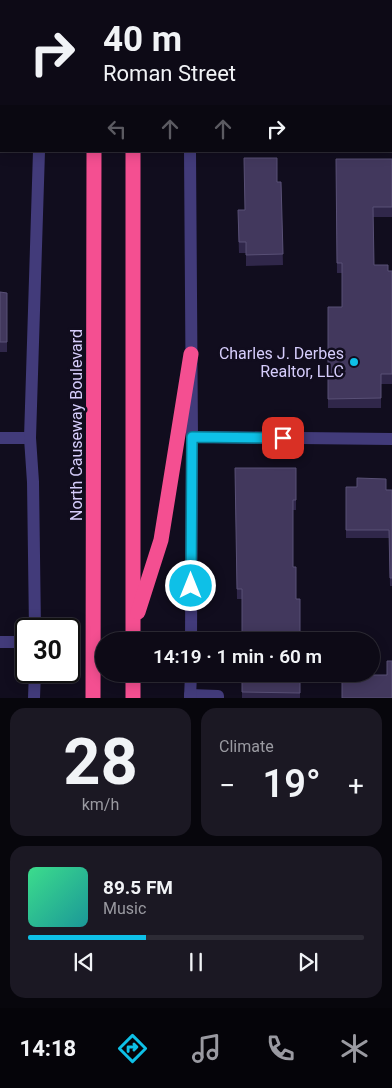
<!DOCTYPE html>
<meta charset="utf-8">
<style>
body{margin:0;font-family:Roboto,sans-serif;background:#1b1823;color:#f1f3f6;height:100vh;display:flex;flex-direction:column;font-size:19px;white-space:nowrap}
*{box-sizing:border-box;margin:0}
p{font-size:16px;color:#9a9aa1}
.icon{flex:none;width:28px;height:28px;fill:none;stroke:currentColor;stroke-width:2;stroke-linecap:round;stroke-linejoin:round}
.map{position:relative;height:698px;overflow:hidden}
.side{display:flex;flex-direction:column;gap:10px;padding:10px;background:#07060c;flex:1}
.side>*{flex:none}
.top-card{position:absolute;left:0px;top:0px;width:392px;height:152px;box-shadow:0 2px 12px #0003,0 0 0 1px #2d2b35;background:#0d0a16;color:#f1f3f6;overflow:hidden}
.speed{position:absolute;left:15px;top:618px;display:flex;gap:10px;font-size:25px;font-weight:700;text-align:center}
.speed>*{display:grid;place-content:center;width:65px;height:65px;border-radius:50%;background:#0d0a16;box-shadow:0 2px 12px #0003,0 0 0 1px #2d2b35;line-height:1}
.speed .limit{border:2px solid #111;border-radius:8px;background:#fff;color:#111}
.pin{position:absolute;display:grid;place-items:center;width:42px;height:42px;color:#fff;margin:-21px;border-radius:10px;box-shadow:0 2px 8px #0006}
.me{position:absolute;width:55px;margin:-28px;rotate:0deg;stroke-linejoin:round;filter:drop-shadow(0 0 4px #0008)}
.turn{display:flex;align-items:center;gap:18px;height:105px;padding:0 20px;font-size:22px}
.turn .icon{width:65px;height:65px;stroke-width:2.5}
.turn b{display:block;font-size:35px;line-height:42px}
.lanes{display:flex;align-items:center;height:48px;padding:0 20px;background:#0003;justify-content:center;gap:25px;direction:ltr}
.lanes .off{opacity:.35}
.big{font-size:38px;font-weight:600;line-height:1.1}
.side .widget{flex:1;display:flex;flex-direction:column;justify-content:center;gap:8px;min-width:0;padding:0 18px;border-radius:15px;background:#1b1823}
.side .dial{align-items:center;gap:0}
.dial b{font-size:65px;line-height:1}
.song{display:flex;align-items:center;gap:15px}
.cover{width:60px;height:60px;border-radius:8px;background:linear-gradient(135deg,hsl(150 70% 55%),hsl(180 70% 35%))}
.played{height:5px;border-radius:2px;background:linear-gradient(90deg,#0ec0e7 35%,#2d2b35 35%)}
.keys{display:flex;justify-content:space-around;direction:ltr}
.heat{display:flex;justify-content:space-between;align-items:center;font-size:28px;direction:ltr}
.side .tiles{flex:1;display:grid;gap:10px;grid-template-columns:1fr 1fr}
.widget:last-child{grid-column:span 2}
.trip{position:absolute;left:95px;top:632px;width:285px;height:50px;border-radius:25px;background:#0d0a16;box-shadow:0 2px 12px #0003,0 0 0 1px #2d2b35;font-weight:600;line-height:50px;text-align:center}
.menu{display:flex;height:80px;justify-content:space-around;align-items:center;background:#050409;color:#9a9aa1}
.menu .icon{width:35px;height:35px}
.menu .selected{color:#0ec0e7}
.menu b{font-size:22px;color:#f1f3f6}
.map>svg:first-child{display:block}
</style>
<div class="map">
<svg width="392" height="698" viewBox="0 0 392 698">
<rect width="100%" height="100%" fill="#110d1e"/>
<g fill="none" stroke-linecap="round" stroke-linejoin="round">
<g stroke="#423b7a" stroke-width="12">
<polyline points="41,0 41,1"/>
<polyline points="189,0 189,1"/>
<polyline points="391,125 392,125"/>
<polyline points="190,151 192,437 191,641"/>
<polyline points="192,437 392,439"/>
<polyline points="0,438 30,438"/>
<polyline points="35,629 33,482 30,438 39,151"/>
<polyline points="0,642 26,642"/>
<polyline points="190,695 218,696 218,698"/>
<polyline points="34,698 35,671"/>
<polyline points="190,698 191,674"/>
</g>
<g stroke="#f44f91" stroke-width="15">
<polyline points="93,0 93,1"/>
<polyline points="132,1 132,0"/>
<polyline points="133,151 133,641"/>
<polyline points="138,612 161,540 191,354"/>
<polyline points="133,674 133,698"/>
<polyline points="93,698 94,151"/>
</g>
</g>
<g fill="#30274a">
<polygon points="0,0 1,1 1,15 0,15"/>
<polygon points="336,159 392,159 392,217 373,217 374,265 388,271 392,271 392,384 381,384 381,408 328,408 328,307 342,307 342,273 337,273"/>
<polygon points="277,182 281,182 283,265 246,266 246,253 239,253 238,221 245,210"/>
<polygon points="0,292 7,293 7,352 0,352"/>
<polygon points="235,468 296,468 296,510 293,510 242,641 242,599 237,599"/>
<polygon points="346,487 392,490 392,586 390,586 389,538 346,538"/>
<rect x="242" y="674" width="58" height="24"/>
</g>
<g fill="#42385d" stroke="#595076">
<polygon points="0,0 7,0 7,1 1,1 1,6 0,6"/>
<rect x="391" y="23" width="1" height="39"/>
<polygon points="244,158 277,158 277,182 281,182 283,254 246,255 246,242 239,242 238,210 245,210"/>
<polygon points="336,159 392,159 392,207 373,207 374,265 388,265 388,271 392,271 392,374 381,374 381,398 328,399 328,307 342,307 342,263 337,263"/>
<polygon points="0,292 7,293 7,342 0,342"/>
<polygon points="235,468 296,468 296,500 293,500 293,567 296,567 296,599 300,599 300,638 348,638 348,641 242,641 242,589 237,589"/>
<polygon points="357,478 386,479 386,490 392,490 392,578 390,578 389,530 346,530 346,487 357,487"/>
<polygon points="387,661 392,661 392,698 342,698 342,675 387,675"/>
<polygon points="242,674 300,674 300,693 242,692"/>
</g>
<g fill="none" stroke-linecap="round" stroke-linejoin="round">
<g stroke="#097d96" stroke-width="12">
<polyline id="route" points="191,586 192,437 283,438"/>
</g>
<use href="#route" stroke="#0ec0e7" stroke-width="9"/>
</g>
<circle fill="#0ec0e7" stroke="#110d1e" stroke-width="2" cx="354" cy="362" r="5"/>
<g text-anchor="middle" dominant-baseline="central" stroke-width="5" stroke-linejoin="round" paint-order="stroke">
<g font-size="16" fill="#d6cdfc" stroke="#110d1e" text-anchor="end">
<text x="344" y="353">Charles J. Derbes<tspan x="344" dy="18">Realtor, LLC</tspan></text>
</g>
<g font-size="16" fill="#d6cdfc" stroke="#110d1e">
<text transform="translate(76 425) rotate(-90)">North Causeway Boulevard</text>
</g>
</g>
</svg>
<div class="speed"><div class="limit">30</div></div>
<div class="pin" style="left:283px;top:438px;background:#d93025"><svg class="icon" aria-label="arrive" viewBox="0 0 24 24"><path d="M6 21V4h12l-3 4 3 4H6"/></svg></div>
<svg class="me" style="left:191px;top:586px" viewBox="-20 -20 40 40"><circle r="17" fill="#0ec0e7" stroke="#fff" stroke-width="3"/><path d="M0-11L8 9 0 5-8 9z" fill="#fff"/></svg>
<div class="trip">14:19 · 1 min · 60 m</div>
<div class="top-card">
<div class="turn"><svg class="icon" aria-label="right" viewBox="0 0 24 24"><path d="M7 20v-9h11M14 6l5 5-5 5"/></svg><div><b>40 m</b>Roman Street</div></div>
<div class="lanes"><svg class="icon off" aria-label="left" viewBox="0 0 24 24"><path d="M17 20v-9H6M10 6l-5 5 5 5"/></svg><svg class="icon off" aria-label="ahead" viewBox="0 0 24 24"><path d="M12 20V5M6 11l6-6 6 6"/></svg><svg class="icon off" aria-label="ahead" viewBox="0 0 24 24"><path d="M12 20V5M6 11l6-6 6 6"/></svg><svg class="icon" aria-label="right" viewBox="0 0 24 24"><path d="M7 20v-9h11M14 6l5 5-5 5"/></svg></div>
</div>
</div>
<section class="side">
<div class="tiles">
<div class="widget dial"><b>28</b><p>km/h</p></div>
<div class="widget"><p>Climate</p>
<div class="heat"><a>−</a><b class="big">19°</b><a>+</a></div>
</div>
<div class="widget">
<div class="song"><i class="cover"></i><div><b>89.5 FM</b><p>Music</p></div></div>
<div class="played"></div>
<div class="keys"><svg class="icon" aria-label="previous" viewBox="0 0 24 24"><path d="M18 5L8 12l10 7zM5 5v14"/></svg><svg class="icon" aria-label="pause" viewBox="0 0 24 24"><path d="M8 5v14M16 5v14"/></svg><svg class="icon" aria-label="next" viewBox="0 0 24 24"><path d="M6 5l10 7-10 7zM19 5v14"/></svg></div>
</div>
</div>
</section>
<nav class="menu">
<b>14:18</b>
<svg class="icon selected" aria-label="directions" viewBox="0 0 24 24"><path d="M12 3l9 9-9 9-9-9zM9 14v-3h6M13 9l2 2-2 2"/></svg>
<svg class="icon" aria-label="music" viewBox="0 0 24 24"><path d="M9 18V5l10-2v13"/><circle cx="6" cy="18" r="3"/><circle cx="16" cy="16" r="3"/></svg>
<svg class="icon" aria-label="phone" viewBox="0 0 24 24"><path d="M5 4h4l2 5-3 2q2 4 5 5l2-3 5 2v4C11 20 4 13 5 4z"/></svg>
<svg class="icon" aria-label="climate" viewBox="0 0 24 24"><path d="M12 3v18M4 7l16 10M4 17L20 7"/></svg>
</nav>
